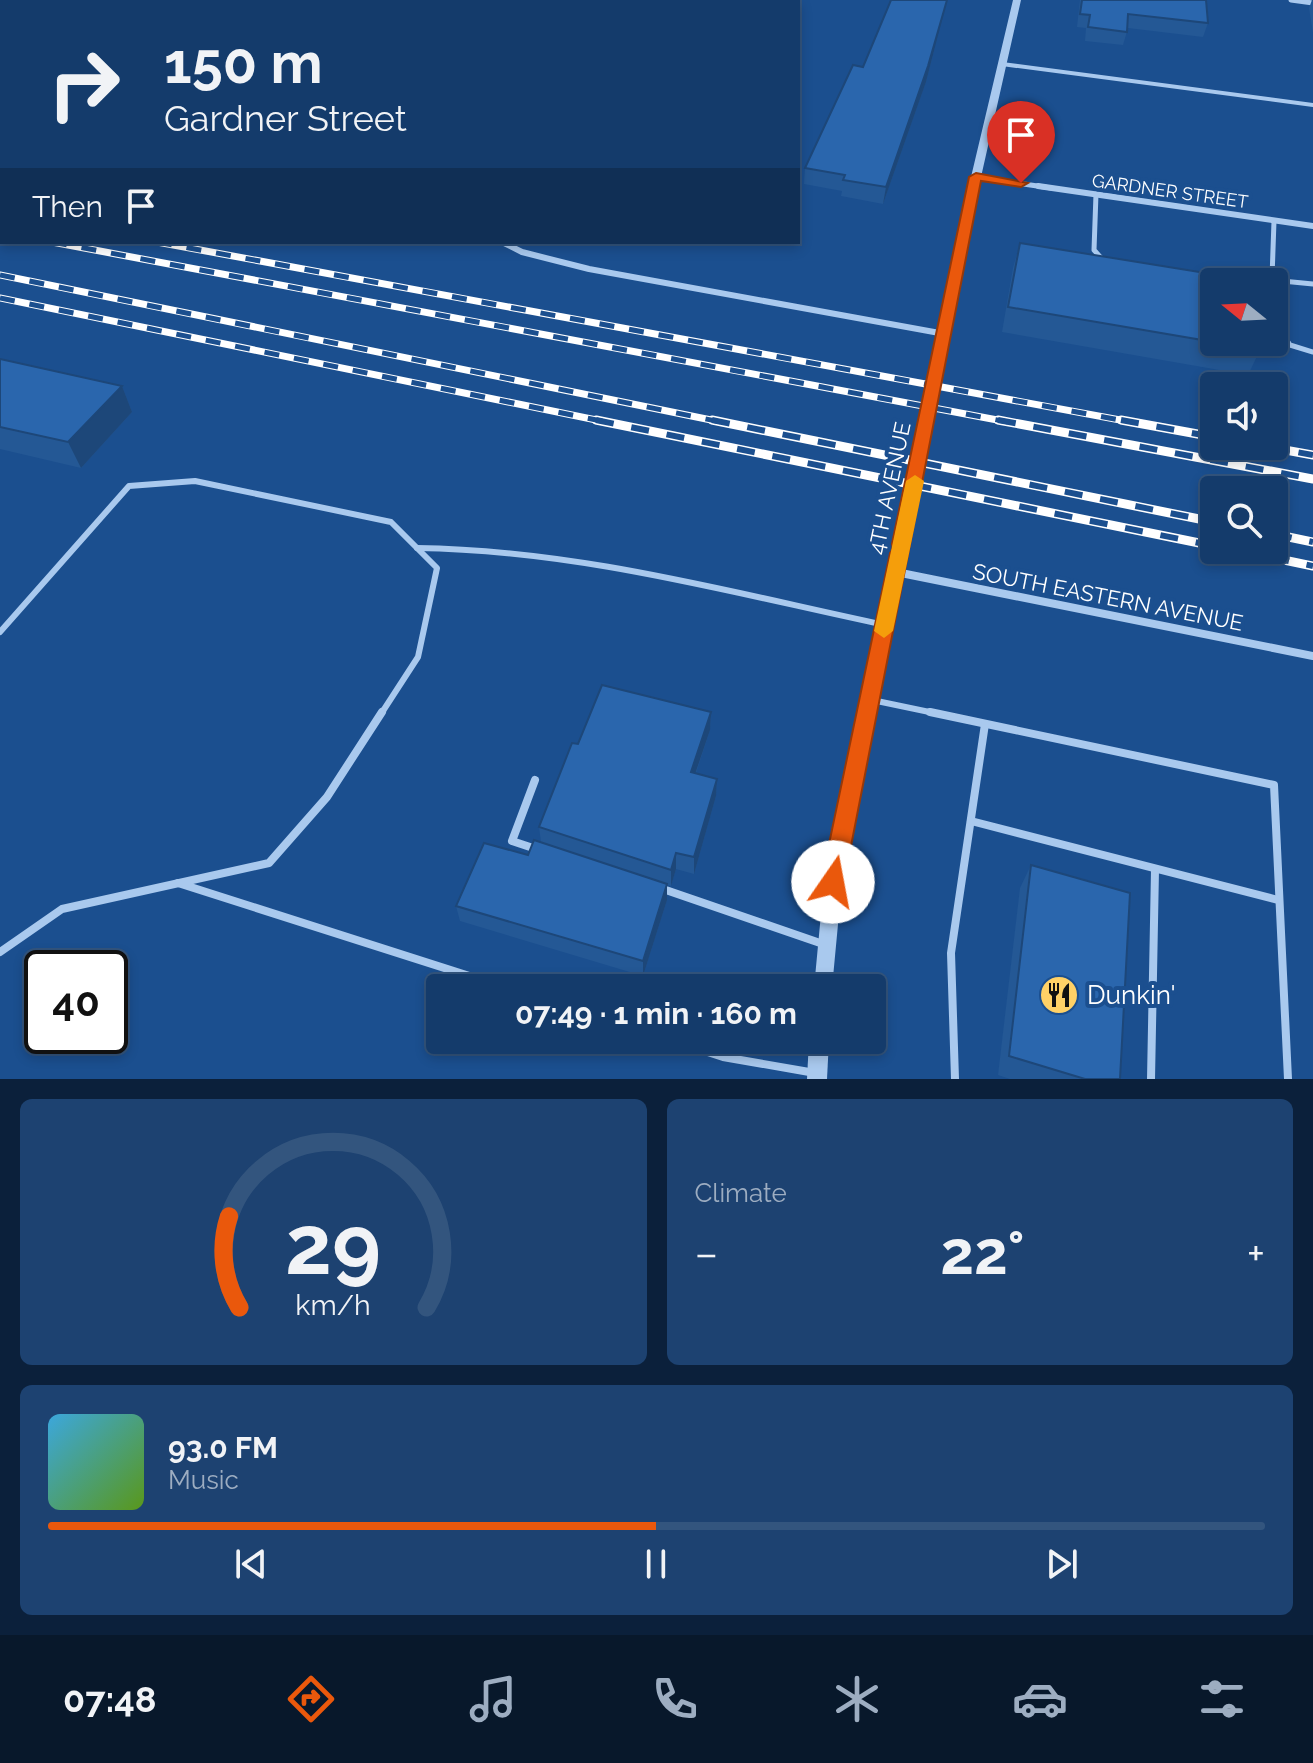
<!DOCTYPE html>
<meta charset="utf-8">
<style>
body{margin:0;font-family:Raleway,sans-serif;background:#1d4271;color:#f1f3f6;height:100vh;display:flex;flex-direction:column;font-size:30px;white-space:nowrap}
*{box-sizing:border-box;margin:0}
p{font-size:26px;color:#9dadc1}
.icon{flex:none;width:44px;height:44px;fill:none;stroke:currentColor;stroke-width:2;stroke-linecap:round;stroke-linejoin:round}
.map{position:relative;height:1079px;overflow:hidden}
.sheet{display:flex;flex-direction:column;gap:20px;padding:20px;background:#0b203b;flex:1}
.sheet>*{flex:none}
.banner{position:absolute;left:0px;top:0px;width:800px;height:244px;box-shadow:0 4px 12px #0003,0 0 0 2px #33557e;background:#143b6b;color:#f1f3f6;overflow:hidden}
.needle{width:52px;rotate:288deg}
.fabs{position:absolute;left:1200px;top:268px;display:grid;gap:16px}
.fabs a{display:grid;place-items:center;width:88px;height:88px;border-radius:8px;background:#143b6b;box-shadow:0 4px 12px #0003,0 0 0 2px #33557e;font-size:40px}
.speed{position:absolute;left:24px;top:950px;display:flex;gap:16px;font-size:40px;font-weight:700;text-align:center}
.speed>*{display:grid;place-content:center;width:104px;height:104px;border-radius:50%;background:#143b6b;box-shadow:0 4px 12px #0003,0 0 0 2px #33557e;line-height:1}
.speed .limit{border:4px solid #111;border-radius:12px;background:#fff;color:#111}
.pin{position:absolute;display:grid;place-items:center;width:68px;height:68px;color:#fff;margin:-82px -34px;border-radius:50% 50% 50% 0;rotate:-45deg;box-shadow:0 0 8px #0007}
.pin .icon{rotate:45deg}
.me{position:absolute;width:88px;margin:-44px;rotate:12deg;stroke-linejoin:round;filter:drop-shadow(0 0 6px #0008)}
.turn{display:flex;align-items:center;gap:28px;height:168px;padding:0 32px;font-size:36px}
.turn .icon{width:104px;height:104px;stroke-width:2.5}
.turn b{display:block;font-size:56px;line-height:68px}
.then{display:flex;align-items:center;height:76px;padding:0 32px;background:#0003;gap:16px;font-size:30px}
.big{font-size:60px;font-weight:700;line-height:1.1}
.sheet .tile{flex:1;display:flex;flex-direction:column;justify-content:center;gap:12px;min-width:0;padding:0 28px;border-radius:12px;background:#1d4271}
.sheet .dial{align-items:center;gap:0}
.dial svg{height:208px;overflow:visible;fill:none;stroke:#33557e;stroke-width:7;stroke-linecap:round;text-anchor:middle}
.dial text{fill:#f1f3f6;stroke:none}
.song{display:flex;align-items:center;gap:24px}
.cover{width:96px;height:96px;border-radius:12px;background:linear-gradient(135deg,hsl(200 70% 55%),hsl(90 70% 35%))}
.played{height:8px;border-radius:4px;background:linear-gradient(90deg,#ea580c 50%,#33557e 50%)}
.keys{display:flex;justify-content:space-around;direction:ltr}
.heat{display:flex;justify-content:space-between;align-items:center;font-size:44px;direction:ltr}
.sheet .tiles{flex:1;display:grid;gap:20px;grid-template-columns:1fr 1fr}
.tile:last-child{grid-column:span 2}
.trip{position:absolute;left:426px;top:974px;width:460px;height:80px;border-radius:8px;background:#143b6b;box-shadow:0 4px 12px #0003,0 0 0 2px #33557e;font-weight:700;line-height:80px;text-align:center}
.tabs{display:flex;height:128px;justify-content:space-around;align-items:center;background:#08182b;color:#9dadc1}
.tabs .icon{width:56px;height:56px}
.tabs .on{color:#ea580c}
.tabs b{font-size:36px;color:#f1f3f6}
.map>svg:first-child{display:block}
</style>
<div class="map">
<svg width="1313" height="1079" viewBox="0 0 1313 1079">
<rect width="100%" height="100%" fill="#1b4f8f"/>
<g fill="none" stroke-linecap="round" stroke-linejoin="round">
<polyline stroke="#a9c9ee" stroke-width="4" points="1002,64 1313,105"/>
<g stroke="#a9c9ee" stroke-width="5">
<polyline points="1096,194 1094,250 1102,259"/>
<polyline points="1272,280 1313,284"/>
<polyline points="1265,282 1272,278 1274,221"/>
<polyline points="1274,322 1290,345 1313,352"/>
</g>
<g stroke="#a9c9ee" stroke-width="6">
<path d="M417 548C577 550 729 592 885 625"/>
<polyline points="0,632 129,486 195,481 391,522 437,568 418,657 381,714"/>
<polyline points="872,700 939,714"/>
</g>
<g stroke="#a9c9ee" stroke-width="8">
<polyline points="930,712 1274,785 1288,1079"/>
<polyline points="535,780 512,841 539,850"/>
<polyline points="971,821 1278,900"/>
<polyline points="178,883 507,988"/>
<polyline points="660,888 823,944"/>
<polyline points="0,952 62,909 269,863 327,797 382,712"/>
<polyline points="671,1040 723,1057 815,1073"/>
<polyline points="955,1079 951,953 985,724"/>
<polyline points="1151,1079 1155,870"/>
</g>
<g stroke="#a9c9ee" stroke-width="5">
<polyline points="6,0 10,2"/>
<polyline points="1291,0 1313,3"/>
<polyline points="102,2 105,0"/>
<polyline points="976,177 1051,188"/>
</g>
<g stroke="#a9c9ee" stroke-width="6">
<polyline points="1038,186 1313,226"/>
<polyline points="502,242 522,252 589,269 945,334"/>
</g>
<polyline stroke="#a9c9ee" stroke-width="8" points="896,572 1313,656"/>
<g fill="#a9c9ee" fill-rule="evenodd">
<polygon points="1013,0 1021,0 981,177 842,882 832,988 814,988 824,882 971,177"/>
<polygon points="809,1040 829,1040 827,1079 807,1079"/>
</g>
<g stroke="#fff" stroke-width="7">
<g id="rail-far1">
<polyline points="52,242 1008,422"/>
<polyline points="157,242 1131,422"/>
<polyline points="0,275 721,422"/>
<polyline points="0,298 606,422"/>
</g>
</g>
<g stroke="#fff" stroke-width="9">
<g id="rail">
<polyline points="596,420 1214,546"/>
<polyline points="712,420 1214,522"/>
<polyline points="998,420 1313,479"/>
<polyline points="1121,420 1214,437"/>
<polyline points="1263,446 1313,455"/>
<polyline points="1274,534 1313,542"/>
<polyline points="1236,550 1313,566"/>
</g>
</g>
<use href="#rail-far1" stroke="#1b4f8f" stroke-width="5" stroke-dasharray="15" stroke-linecap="butt"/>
<use href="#rail" stroke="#1b4f8f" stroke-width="6" stroke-dasharray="18" stroke-linecap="butt"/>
</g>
<g fill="#245895">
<polygon points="947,0 926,82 883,204 841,196 842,191 804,184 805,168 863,67"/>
<polygon points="1080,0 1206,0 1208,23 1203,37 1128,28 1123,45 1085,41 1086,28 1077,27"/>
<polygon points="1312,0 1313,0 1313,33 1309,8"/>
<polygon points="1020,243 1260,350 1248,375 1002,332 1013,268"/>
<polygon points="0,359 122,386 132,412 81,468 0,449"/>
<polygon points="711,712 710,730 696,773 717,779 716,796 694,874 676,869 671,886 667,885 667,900 643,976 460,921 456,906 528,855 541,842 539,827 578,744"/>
<polygon points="1031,865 1120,1079 1010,1079 998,1075 1020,888"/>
</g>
<g fill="#1d4779">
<polygon points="947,0 926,82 883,204 886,187"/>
<polygon points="122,386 132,412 81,468 68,442"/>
<polygon points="711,712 710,730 690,789 691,772"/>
<polygon points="717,779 716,796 694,874 694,857"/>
<polygon points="676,853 676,869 671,886 671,870"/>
<polygon points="667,884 667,900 643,976 643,961"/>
</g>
<g fill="#2a66ad" stroke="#1d4779" stroke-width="2">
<polygon points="249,0 303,0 317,2 247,2"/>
<polygon points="891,0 947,0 928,66 886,187 843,180 845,175 805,168 853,65 863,67"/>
<polygon points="1082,0 1206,0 1208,23 1128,14 1127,32 1088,27 1090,15 1080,14"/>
<polygon points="1020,243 1255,281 1256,282 1214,282 1214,342 1008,307"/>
<polygon points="1215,342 1260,342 1260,350"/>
<polygon points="0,359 122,386 68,442 0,427"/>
<polygon points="602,685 711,712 691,772 717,779 694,857 676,853 671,870 539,827 572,743 578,744"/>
<polygon points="534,840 667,884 643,961 456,906 484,843 528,855"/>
<polygon points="1031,865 1130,893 1120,1079 1085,1079 1009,1056"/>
</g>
<polygon fill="#ea580c" stroke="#983908" stroke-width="2" points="976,173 1028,183 1021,187 981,181 844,882 841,890 833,893 825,890 821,882 969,177"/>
<polygon fill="#f59e0b" points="915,475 924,481 893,631 884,638 874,631 906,481"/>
<defs>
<g id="restaurant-disc" transform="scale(2)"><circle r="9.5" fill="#ffd166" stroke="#1b4f8f"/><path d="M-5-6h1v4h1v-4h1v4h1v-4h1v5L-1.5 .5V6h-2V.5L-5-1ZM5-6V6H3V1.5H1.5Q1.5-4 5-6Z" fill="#111"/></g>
</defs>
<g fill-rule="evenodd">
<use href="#restaurant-disc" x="1059" y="995"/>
</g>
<g text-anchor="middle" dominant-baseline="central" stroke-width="8" stroke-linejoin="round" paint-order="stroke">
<g font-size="18" fill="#fff" stroke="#1b4f8f">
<text transform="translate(1170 191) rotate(8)">GARDNER STREET</text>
</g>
<g font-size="22" fill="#fff" stroke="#1b4f8f">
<text transform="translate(889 488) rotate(-78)">4TH AVENUE</text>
<text transform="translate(1108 597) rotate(11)">SOUTH EASTERN AVENUE</text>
</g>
<g font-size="26" fill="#fff" stroke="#1b4f8f" text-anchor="start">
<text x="1087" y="995">Dunkin'</text>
</g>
</g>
</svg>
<div class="fabs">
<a><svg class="needle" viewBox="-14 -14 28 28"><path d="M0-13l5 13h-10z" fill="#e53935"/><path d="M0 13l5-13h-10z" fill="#9dadc1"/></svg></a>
<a><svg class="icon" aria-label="sound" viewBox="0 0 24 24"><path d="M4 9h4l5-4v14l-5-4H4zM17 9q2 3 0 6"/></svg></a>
<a><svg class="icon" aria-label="search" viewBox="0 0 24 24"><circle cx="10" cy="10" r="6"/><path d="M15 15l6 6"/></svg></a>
</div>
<div class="speed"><div class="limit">40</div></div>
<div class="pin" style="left:1021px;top:183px;background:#d93025"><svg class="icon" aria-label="arrive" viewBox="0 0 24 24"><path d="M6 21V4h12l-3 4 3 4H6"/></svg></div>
<svg class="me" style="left:833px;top:882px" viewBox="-20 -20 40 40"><circle r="19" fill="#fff"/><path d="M0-13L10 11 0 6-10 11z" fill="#ea580c"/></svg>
<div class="trip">07:49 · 1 min · 160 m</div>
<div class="banner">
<div class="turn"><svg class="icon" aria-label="right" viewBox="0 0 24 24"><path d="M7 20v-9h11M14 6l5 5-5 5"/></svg><div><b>150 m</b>Gardner Street</div></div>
<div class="then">Then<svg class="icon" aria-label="arrive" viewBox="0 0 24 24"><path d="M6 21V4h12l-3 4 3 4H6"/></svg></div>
</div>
</div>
<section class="sheet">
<div class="tiles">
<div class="tile dial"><svg viewBox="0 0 100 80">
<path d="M14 69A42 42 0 1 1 86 69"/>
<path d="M14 69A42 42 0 0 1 10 34" stroke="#ea580c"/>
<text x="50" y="56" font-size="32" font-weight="700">29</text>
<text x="50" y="72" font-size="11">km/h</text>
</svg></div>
<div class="tile"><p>Climate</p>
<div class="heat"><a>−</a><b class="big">22°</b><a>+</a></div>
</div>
<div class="tile">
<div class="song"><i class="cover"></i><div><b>93.0 FM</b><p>Music</p></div></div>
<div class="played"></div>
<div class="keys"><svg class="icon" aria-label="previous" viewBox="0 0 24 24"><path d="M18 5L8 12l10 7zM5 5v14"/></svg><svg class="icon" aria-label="pause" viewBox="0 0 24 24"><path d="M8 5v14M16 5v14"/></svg><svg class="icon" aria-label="next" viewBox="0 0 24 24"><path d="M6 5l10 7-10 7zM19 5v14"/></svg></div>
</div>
</div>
</section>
<nav class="tabs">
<b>07:48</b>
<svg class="icon on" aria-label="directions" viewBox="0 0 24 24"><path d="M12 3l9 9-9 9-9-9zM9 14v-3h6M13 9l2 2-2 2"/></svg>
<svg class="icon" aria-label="music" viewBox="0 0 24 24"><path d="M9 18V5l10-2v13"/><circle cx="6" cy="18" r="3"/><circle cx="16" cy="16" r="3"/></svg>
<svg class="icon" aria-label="phone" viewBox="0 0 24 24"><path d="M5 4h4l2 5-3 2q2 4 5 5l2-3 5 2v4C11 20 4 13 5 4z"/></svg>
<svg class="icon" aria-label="climate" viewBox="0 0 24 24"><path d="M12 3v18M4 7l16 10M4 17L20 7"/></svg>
<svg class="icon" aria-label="car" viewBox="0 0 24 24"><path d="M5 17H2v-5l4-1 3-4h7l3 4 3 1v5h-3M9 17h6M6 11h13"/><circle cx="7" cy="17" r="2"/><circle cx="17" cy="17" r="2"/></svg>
<svg class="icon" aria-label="filters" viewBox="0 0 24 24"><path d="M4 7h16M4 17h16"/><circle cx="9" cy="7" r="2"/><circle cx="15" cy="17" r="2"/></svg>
</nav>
